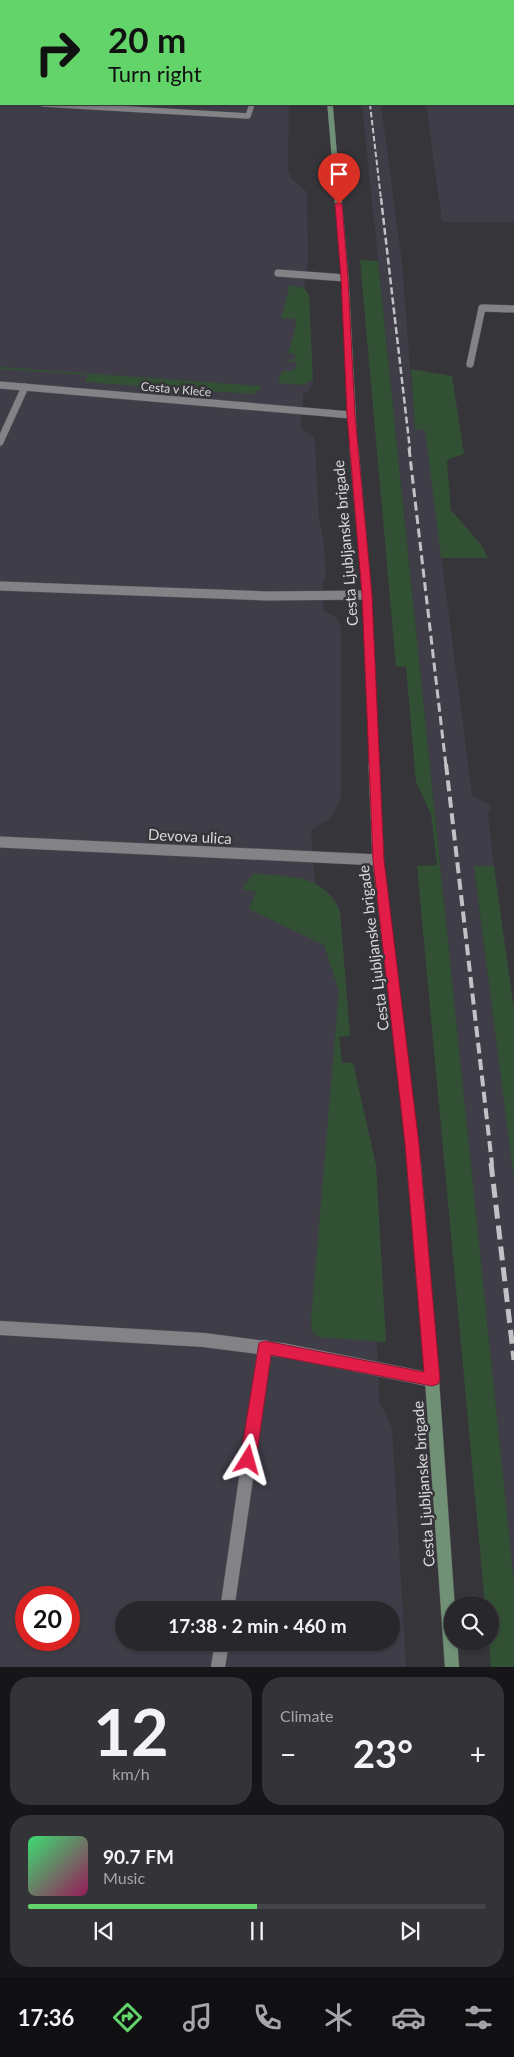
<!DOCTYPE html>
<meta charset="utf-8">
<style>
body{margin:0;font-family:Lato,sans-serif;background:#343438;color:#f1f3f6;height:100vh;display:flex;flex-direction:column;font-size:19px;white-space:nowrap}
*{box-sizing:border-box;margin:0}
p{font-size:16px;color:#a5a6a9}
.icon{flex:none;width:28px;height:28px;fill:none;stroke:currentColor;stroke-width:2;stroke-linecap:round;stroke-linejoin:round}
.map{position:relative;height:1667px;overflow:hidden}
.side{display:flex;flex-direction:column;gap:10px;padding:10px;background:#161618;flex:1}
.side>*{flex:none}
.banner{position:absolute;left:0px;top:0px;width:515px;height:105px;box-shadow:0 1px 4px #0004,0 0 0 1px #444448;background:#63d469;color:#111;overflow:hidden}
.tools{position:absolute;left:444px;top:1596px;display:grid;gap:10px}
.tools a{display:grid;place-items:center;width:55px;height:55px;border-radius:50%;background:#28282c;box-shadow:0 1px 4px #0004,0 0 0 1px #444448;font-size:25px}
.speed{position:absolute;left:15px;top:1586px;display:flex;gap:10px;font-size:25px;font-weight:700;text-align:center}
.speed>*{display:grid;place-content:center;width:65px;height:65px;border-radius:50%;background:#28282c;box-shadow:0 1px 4px #0004,0 0 0 1px #444448;line-height:1}
.speed .limit{border:8px solid #d22;background:#fff;color:#111}
.pin{position:absolute;display:grid;place-items:center;width:42px;height:42px;color:#fff;margin:-51px -21px;border-radius:50% 50% 50% 0;rotate:-45deg;box-shadow:0 0 5px #0007}
.pin .icon{rotate:45deg}
.me{position:absolute;width:55px;margin:-28px;rotate:8deg;stroke-linejoin:round;filter:drop-shadow(0 0 4px #0008)}
.turn{display:flex;align-items:center;gap:18px;height:105px;padding:0 25px;font-size:22px}
.turn .icon{width:65px;height:65px;stroke-width:2.5}
.turn b{display:block;font-size:35px;line-height:42px}
.big{font-size:38px;font-weight:700;line-height:1.1}
.side .card{flex:1;display:flex;flex-direction:column;justify-content:center;gap:8px;min-width:0;padding:0 18px;border-radius:20px;background:#343438}
.side .dial{align-items:center;gap:0}
.dial b{font-size:65px;line-height:1}
.song{display:flex;align-items:center;gap:15px}
.cover{width:60px;height:60px;border-radius:8px;background:linear-gradient(135deg,hsl(140 70% 55%),hsl(330 70% 35%))}
.played{height:5px;border-radius:2px;background:linear-gradient(90deg,#63d469 50%,#444448 50%)}
.keys{display:flex;justify-content:space-around;direction:ltr}
.heat{display:flex;justify-content:space-between;align-items:center;font-size:28px;direction:ltr}
.side .tiles{flex:1;display:grid;gap:10px;grid-template-columns:1fr 1fr}
.card:last-child{grid-column:span 2}
.trip{position:absolute;left:115px;top:1601px;width:285px;height:50px;border-radius:25px;background:#28282c;box-shadow:0 1px 4px #0004,0 0 0 1px #444448;font-weight:700;line-height:50px;text-align:center}
.tabs{display:flex;height:80px;justify-content:space-around;align-items:center;background:#101012;color:#a5a6a9}
.tabs .icon{width:35px;height:35px}
.tabs .active{color:#63d469}
.tabs b{font-size:22px;color:#f1f3f6}
.map>svg:first-child{display:block}
</style>
<div class="map">
<svg width="514" height="1667" viewBox="0 0 514 1667">
<rect width="100%" height="100%" fill="#36353a"/>
<g fill="#3f3d48" fill-rule="evenodd">
<polygon points="58,0 331,0 331,1 57,1"/>
<path d="M0 49 1 104H289L288 168 291 178 307 192 308 261 304 288 309 295 313 381 310 390 303 394 301 427 311 436H313L315 443 319 519 324 542 326 579 322 583 323 610 336 617 341 626V798L335 812 329 819 311 830 315 883 325 890 335 899 340 912 350 1036 339 1037 342 1062 353 1063 376 1165 386 1342 377 1341 379 1401 392 1428 406 1667H0ZM26 1598H69V1640H26ZM124 1610H391V1642H124Z"/>
<polygon points="514,67 514,222 442,222 426,104 514,104"/>
<polygon points="362,104 381,104 402,263 415,429 425,429 472,795 489,805 490,808 488,815 494,866 474,866 514,1181 514,1583"/>
</g>
<g fill="#325033">
<polygon points="360,260 378,261 514,1583 514,1667 491,1667 489,1643 490,1605 485,1605 417,866 437,865 431,814 416,782 406,667 396,666"/>
<polygon points="290,285 304,288 309,295 313,381 307,381 306,385 278,383 282,371 294,371 297,362 285,361 286,359 294,360 296,354 288,353 295,330 296,319 281,318"/>
<polygon points="0,367 261,386 259,390 253,394 85,382 88,375 0,369"/>
<polygon points="411,369 452,376 464,454 449,459 447,462 451,510 482,546 488,558 441,558 425,430 415,429"/>
<polygon points="474,866 494,866 514,1010 514,1181"/>
<path d="M253 874C288 876 325 874 340 912L350 1036 339 1037 342 1063H353L376 1165 386 1342 317 1337 312 1331 311 1320 339 991 324 945 249 909 256 892 242 889Z"/>
</g>
<g fill="none" stroke-linecap="round" stroke-linejoin="round">
<g stroke="#525255" stroke-width="6">
<polyline id="lane-far3" points="43,104 248,116 252,104"/>
</g>
<g stroke="#525255" stroke-width="8">
<g id="lane-far2">
<polyline points="278,273 345,278"/>
<polyline points="470,364 482,308 514,309"/>
<polyline points="0,442 25,387"/>
</g>
</g>
<g stroke="#525255" stroke-width="10">
<polyline id="lane-far1" points="0,586 267,596 367,595"/>
</g>
<g stroke="#525255" stroke-width="15">
<g id="lane">
<polyline points="0,1328 204,1340 288,1351 432,1380"/>
<polyline points="227,1610 265,1347"/>
<polyline points="218,1667 222,1642"/>
</g>
</g>
<g stroke="#525255" stroke-width="8">
<polyline id="street-far1" points="0,385 351,415"/>
</g>
<g stroke="#525255" stroke-width="12">
<polyline id="street" points="0,842 378,860"/>
</g>
<g stroke="#525255" stroke-width="6">
<polyline id="secondary-far4" points="330,104 338,199"/>
</g>
<g stroke="#525255" stroke-width="8">
<polyline id="secondary-far3" points="338,198 345,278 354,450"/>
</g>
<g stroke="#525255" stroke-width="10">
<polyline id="secondary-far2" points="354,448 367,595 374,766"/>
</g>
<g stroke="#525255" stroke-width="12">
<polyline id="secondary-far1" points="374,764 378,860 414,1164"/>
</g>
<g stroke="#525255" stroke-width="15">
<polyline id="secondary" points="414,1163 432,1380 452,1667"/>
</g>
<use href="#lane-far3" stroke="#838287" stroke-width="5.5"/>
<use href="#lane-far2" stroke="#838287" stroke-width="7"/>
<use href="#lane-far1" stroke="#838287" stroke-width="9"/>
<use href="#lane" stroke="#838287" stroke-width="14"/>
<use href="#street-far1" stroke="#838287" stroke-width="7"/>
<use href="#street" stroke="#838287" stroke-width="11"/>
<use href="#secondary-far4" stroke="#719176" stroke-width="5.5"/>
<use href="#secondary-far3" stroke="#719176" stroke-width="7"/>
<use href="#secondary-far2" stroke="#719176" stroke-width="9"/>
<use href="#secondary-far1" stroke="#719176" stroke-width="11"/>
<use href="#secondary" stroke="#719176" stroke-width="14"/>
<polyline stroke="#c2c1c5" stroke-width="2" stroke-dasharray="5.5 2.5" stroke-linecap="butt" points="370,104 381,199"/>
<polyline stroke="#c2c1c5" stroke-width="2.5" stroke-dasharray="7 3" stroke-linecap="butt" points="381,198 410,450"/>
<polyline stroke="#c2c1c5" stroke-width="3" stroke-dasharray="9 4.5" stroke-linecap="butt" points="409,448 446,766"/>
<polyline stroke="#c2c1c5" stroke-width="4" stroke-dasharray="11 5.5" stroke-linecap="butt" points="446,764 492,1164"/>
<polyline stroke="#c2c1c5" stroke-width="5" stroke-dasharray="14 7" stroke-linecap="butt" points="491,1163 514,1360"/>
</g>
<polygon fill="#e11d48" stroke="#92132f" points="339,202 342,204 348,278 355,415 372,595 384,860 419,1144 440,1380 438,1384 432,1386 271,1355 256,1460 254,1465 248,1467 243,1465 240,1460 259,1343 265,1341 424,1372 405,1144 373,860 362,595 347,415 341,278 335,204"/>
<g text-anchor="middle" dominant-baseline="central" stroke-width="5" stroke-linejoin="round" paint-order="stroke">
<g font-size="12" fill="#d9d9dc" stroke="#36353a">
<text transform="translate(176 389) rotate(5)">Cesta v Kleče</text>
</g>
<g font-size="15" fill="#d9d9dc" stroke="#36353a">
<text transform="translate(345 543) rotate(-95)">Cesta Ljubljanske brigade</text>
<text transform="translate(190 836) rotate(3)">Devova ulica</text>
<text transform="translate(373 948) rotate(-97)">Cesta Ljubljanske brigade</text>
<text transform="translate(423 1484) rotate(-94)">Cesta Ljubljanske brigade</text>
</g>
</g>
</svg>
<div class="tools">
<a><svg class="icon" aria-label="search" viewBox="0 0 24 24"><circle cx="10" cy="10" r="6"/><path d="M15 15l6 6"/></svg></a>
</div>
<div class="speed"><div class="limit">20</div></div>
<div class="pin" style="left:339px;top:204px;background:#d93025"><svg class="icon" aria-label="arrive" viewBox="0 0 24 24"><path d="M6 21V4h12l-3 4 3 4H6"/></svg></div>
<svg class="me" style="left:248px;top:1460px" viewBox="-20 -20 40 40"><path d="M0-17L14 15 0 8-14 15z" fill="#e11d48" stroke="#fff" stroke-width="4"/></svg>
<div class="trip">17:38 · 2 min · 460 m</div>
<div class="banner">
<div class="turn"><svg class="icon" aria-label="right" viewBox="0 0 24 24"><path d="M7 20v-9h11M14 6l5 5-5 5"/></svg><div><b>20 m</b>Turn right</div></div>
</div>
</div>
<section class="side">
<div class="tiles">
<div class="card dial"><b>12</b><p>km/h</p></div>
<div class="card"><p>Climate</p>
<div class="heat"><a>−</a><b class="big">23°</b><a>+</a></div>
</div>
<div class="card">
<div class="song"><i class="cover"></i><div><b>90.7 FM</b><p>Music</p></div></div>
<div class="played"></div>
<div class="keys"><svg class="icon" aria-label="previous" viewBox="0 0 24 24"><path d="M18 5L8 12l10 7zM5 5v14"/></svg><svg class="icon" aria-label="pause" viewBox="0 0 24 24"><path d="M8 5v14M16 5v14"/></svg><svg class="icon" aria-label="next" viewBox="0 0 24 24"><path d="M6 5l10 7-10 7zM19 5v14"/></svg></div>
</div>
</div>
</section>
<nav class="tabs">
<b>17:36</b>
<svg class="icon active" aria-label="directions" viewBox="0 0 24 24"><path d="M12 3l9 9-9 9-9-9zM9 14v-3h6M13 9l2 2-2 2"/></svg>
<svg class="icon" aria-label="music" viewBox="0 0 24 24"><path d="M9 18V5l10-2v13"/><circle cx="6" cy="18" r="3"/><circle cx="16" cy="16" r="3"/></svg>
<svg class="icon" aria-label="phone" viewBox="0 0 24 24"><path d="M5 4h4l2 5-3 2q2 4 5 5l2-3 5 2v4C11 20 4 13 5 4z"/></svg>
<svg class="icon" aria-label="climate" viewBox="0 0 24 24"><path d="M12 3v18M4 7l16 10M4 17L20 7"/></svg>
<svg class="icon" aria-label="car" viewBox="0 0 24 24"><path d="M5 17H2v-5l4-1 3-4h7l3 4 3 1v5h-3M9 17h6M6 11h13"/><circle cx="7" cy="17" r="2"/><circle cx="17" cy="17" r="2"/></svg>
<svg class="icon" aria-label="filters" viewBox="0 0 24 24"><path d="M4 7h16M4 17h16"/><circle cx="9" cy="7" r="2"/><circle cx="15" cy="17" r="2"/></svg>
</nav>
